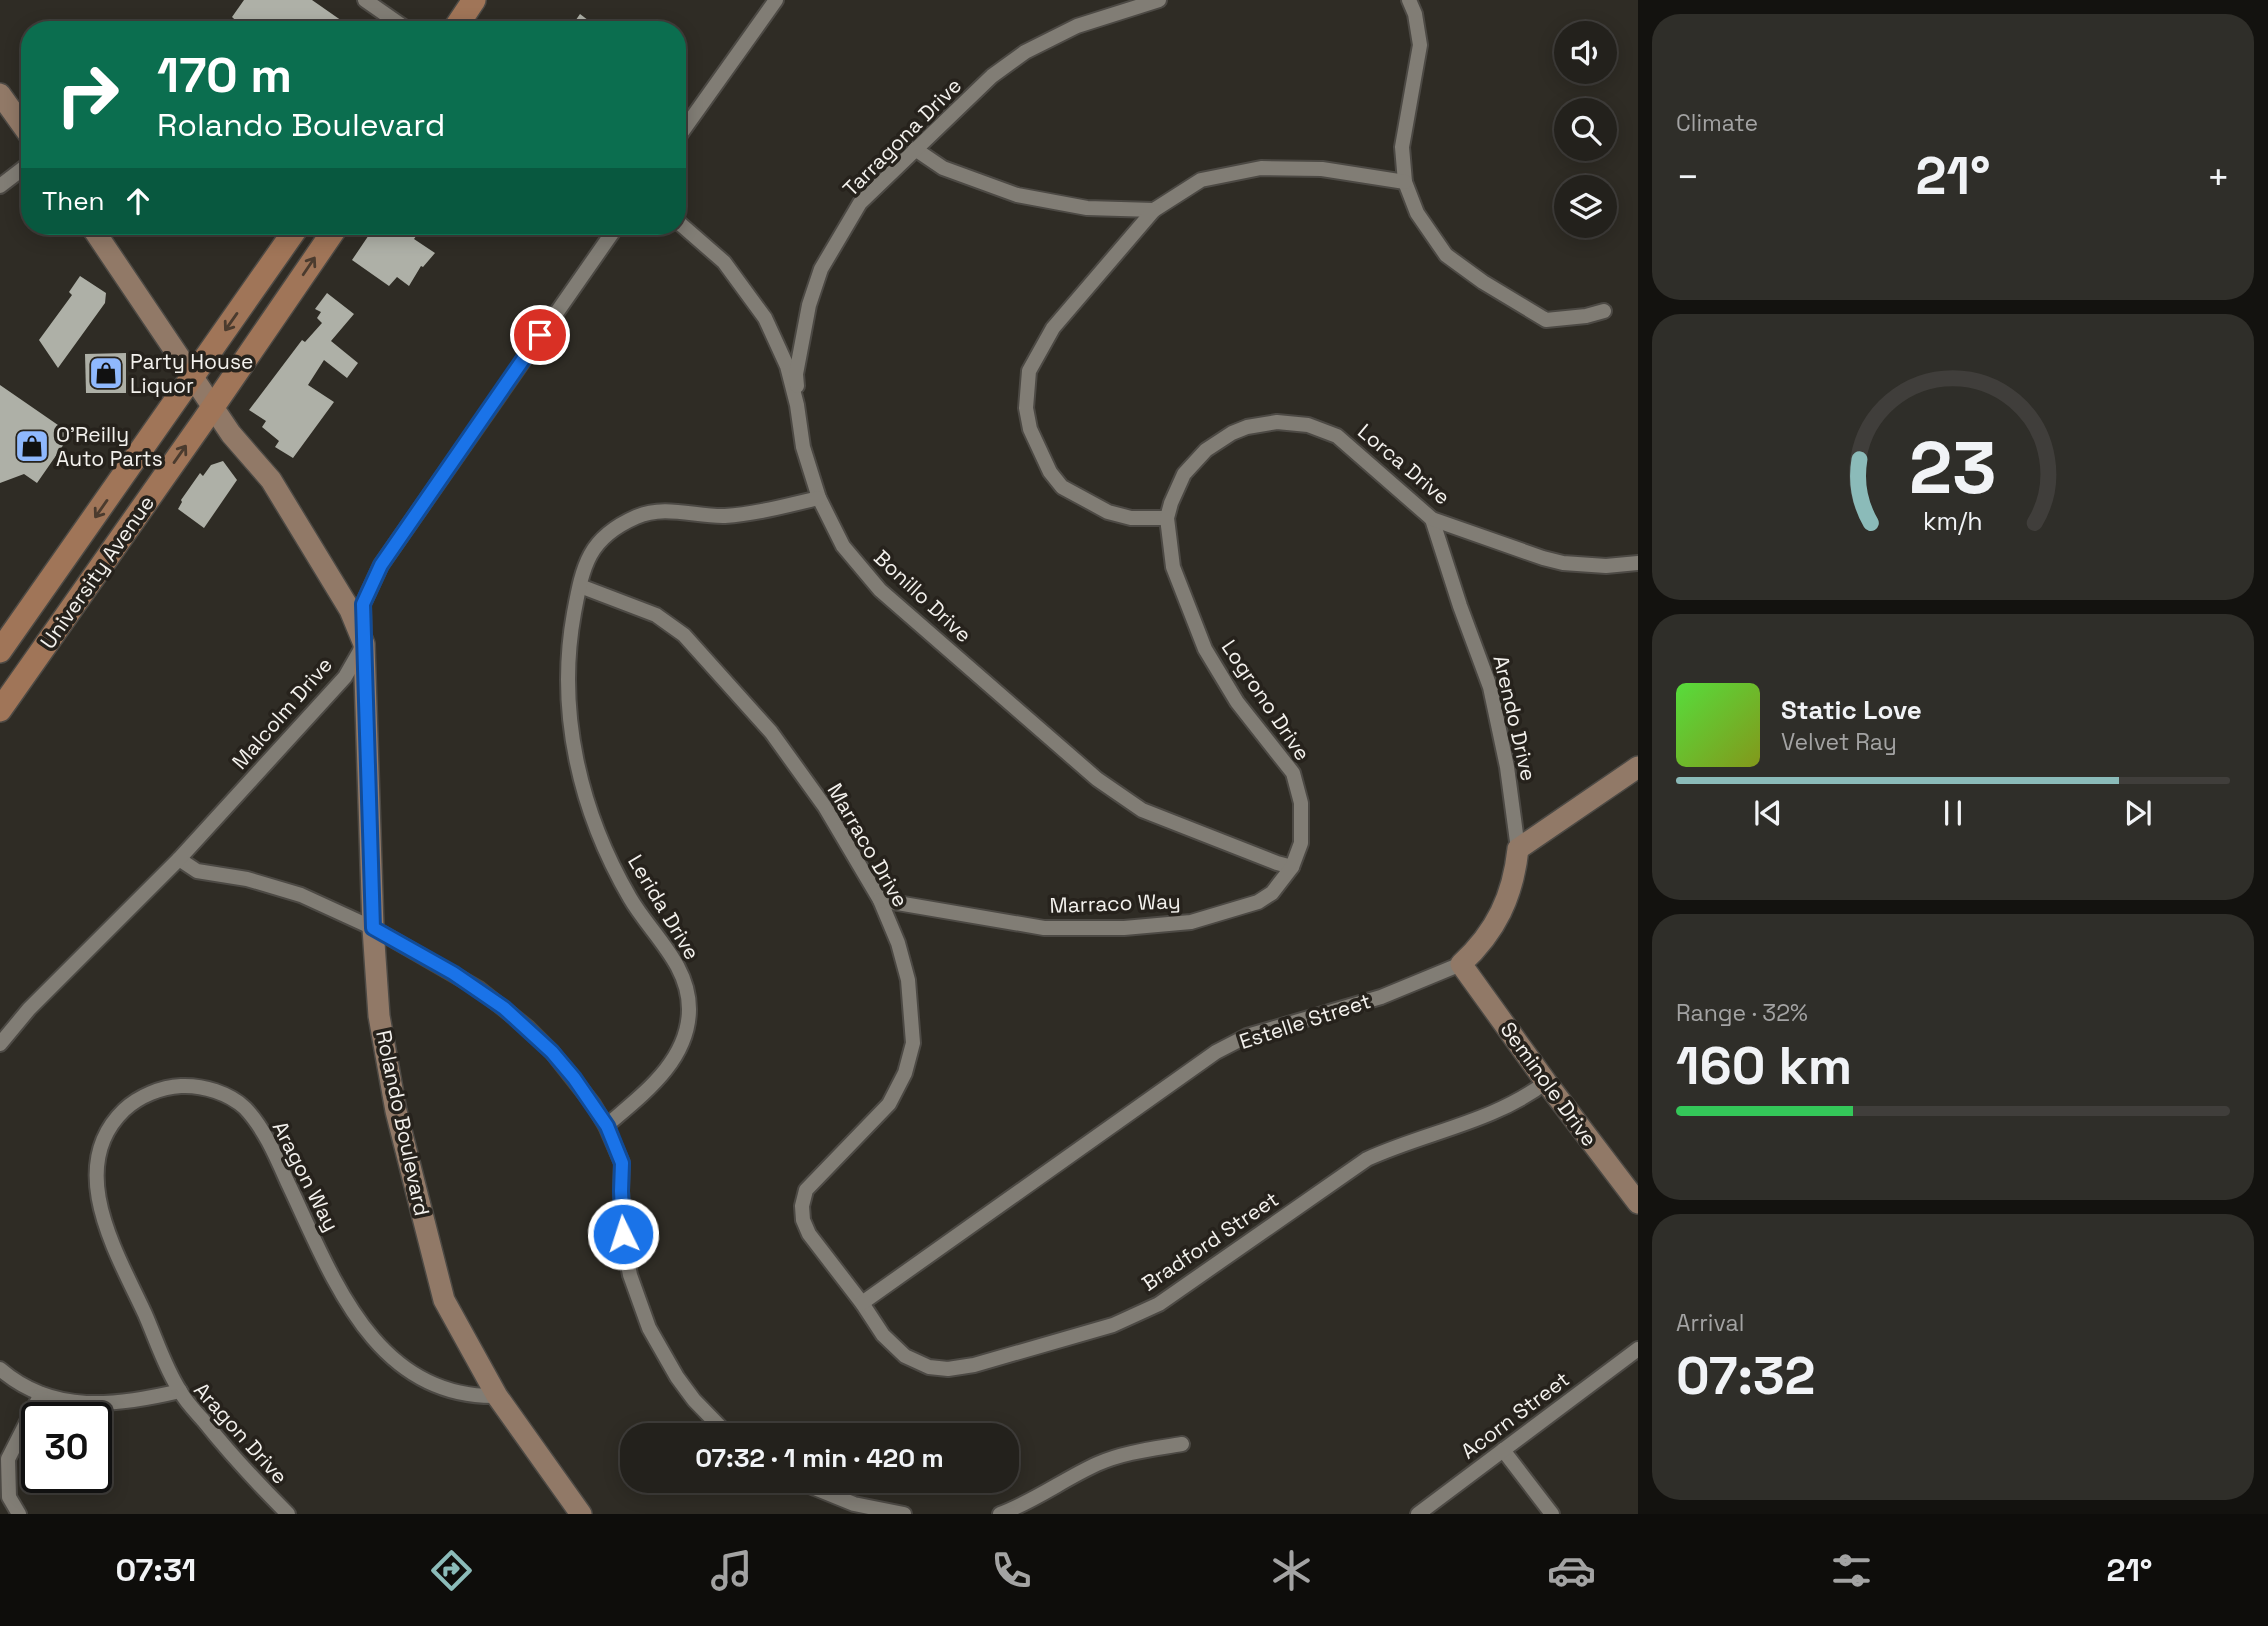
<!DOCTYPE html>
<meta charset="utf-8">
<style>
body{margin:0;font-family:"Space Grotesk",sans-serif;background:#2f2e29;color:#f1f3f6;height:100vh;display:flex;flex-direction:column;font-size:26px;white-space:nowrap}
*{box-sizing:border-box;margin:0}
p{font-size:23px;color:#a3a3a3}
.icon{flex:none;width:38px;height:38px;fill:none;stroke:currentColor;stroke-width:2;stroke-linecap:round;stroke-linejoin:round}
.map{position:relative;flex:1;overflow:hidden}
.side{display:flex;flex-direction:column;gap:14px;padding:14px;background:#13120f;width:630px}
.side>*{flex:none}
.hud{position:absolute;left:21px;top:21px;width:665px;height:214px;border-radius:28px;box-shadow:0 4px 18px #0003,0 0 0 2px #403e3b;background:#0b6e4f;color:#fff;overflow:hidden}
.tools{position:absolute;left:1554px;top:21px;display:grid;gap:14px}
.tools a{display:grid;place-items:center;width:63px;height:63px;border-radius:50%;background:#23211c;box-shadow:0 4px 18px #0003,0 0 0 2px #403e3b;font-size:35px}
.speed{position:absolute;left:21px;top:1402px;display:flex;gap:14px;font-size:35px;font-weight:700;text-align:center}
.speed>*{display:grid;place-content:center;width:91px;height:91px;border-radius:50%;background:#23211c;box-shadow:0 4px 18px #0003,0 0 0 2px #403e3b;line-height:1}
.speed .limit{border:4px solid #111;border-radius:10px;background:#fff;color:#111}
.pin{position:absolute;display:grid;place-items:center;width:60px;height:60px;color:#fff;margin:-30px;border:4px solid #fff;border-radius:50%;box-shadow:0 2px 7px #0007}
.me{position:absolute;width:77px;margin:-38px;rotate:356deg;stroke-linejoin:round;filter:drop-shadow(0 0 5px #0008)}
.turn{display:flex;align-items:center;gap:24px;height:147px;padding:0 21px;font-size:32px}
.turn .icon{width:91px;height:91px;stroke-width:2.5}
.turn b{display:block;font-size:49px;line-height:60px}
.then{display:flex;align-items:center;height:66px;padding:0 21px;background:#0003;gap:14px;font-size:26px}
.big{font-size:52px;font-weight:600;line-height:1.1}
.side .tile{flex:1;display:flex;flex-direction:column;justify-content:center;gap:10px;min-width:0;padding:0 24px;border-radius:28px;background:#2f2e29}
.side .dial{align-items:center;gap:0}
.dial svg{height:182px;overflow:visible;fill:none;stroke:#403e3b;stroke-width:7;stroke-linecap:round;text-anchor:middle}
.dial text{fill:#f1f3f6;stroke:none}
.song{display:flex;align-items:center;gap:21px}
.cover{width:84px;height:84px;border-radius:10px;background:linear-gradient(135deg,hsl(110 70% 55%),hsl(70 70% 35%))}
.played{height:7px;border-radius:4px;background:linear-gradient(90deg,#8bbbb9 80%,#403e3b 80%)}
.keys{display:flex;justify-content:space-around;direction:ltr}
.heat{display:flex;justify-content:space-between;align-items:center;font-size:38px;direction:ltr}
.charge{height:10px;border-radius:5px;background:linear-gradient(90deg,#34c759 32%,#403e3b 0)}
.trip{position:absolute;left:620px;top:1423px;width:399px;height:70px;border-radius:28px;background:#23211c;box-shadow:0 4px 18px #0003,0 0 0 2px #403e3b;font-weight:600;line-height:70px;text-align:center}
.tab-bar{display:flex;height:112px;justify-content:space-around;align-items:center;background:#0e0d0b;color:#a3a3a3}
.tab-bar .icon{width:49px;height:49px}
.tab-bar .on{color:#8bbbb9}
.tab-bar b{font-size:32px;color:#f1f3f6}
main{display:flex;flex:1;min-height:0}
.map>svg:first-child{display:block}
</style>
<main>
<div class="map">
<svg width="1638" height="1514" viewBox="0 0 1638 1514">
<rect width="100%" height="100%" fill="#2f2c25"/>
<g fill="#aeb0a7">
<polygon points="244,0 312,0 355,30 260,30 251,23 245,29 232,17"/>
<polygon points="580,14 601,30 569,30"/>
<polygon points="375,226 423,226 414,239 435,253 423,267 421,266 409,286 397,277 389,286 352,260"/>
<polygon points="80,276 106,293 105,303 58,368 39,340 72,295 69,292"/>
<polygon points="327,293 354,314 331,341 358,363 347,378 324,360 308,385 334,402 293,458 275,447 279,441 262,427 266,421 249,410 302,340 305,342 322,323 317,318 321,312 315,309"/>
<polygon points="126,353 126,393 86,393 85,354"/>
<polygon points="0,385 71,434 37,483 24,474 0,483"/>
<polygon points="223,461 237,480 204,528 178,509 182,502 181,500 200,473 203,476 211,465"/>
</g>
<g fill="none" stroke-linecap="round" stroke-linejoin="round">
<g stroke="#4c4944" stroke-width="18">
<g id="street">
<polyline points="365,0 408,30"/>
<polyline points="1409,0 1415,14 1420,45 1402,147 1405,182 1417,213 1446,255 1483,282 1546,320 1586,316 1604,311"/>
<polyline points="677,139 776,0"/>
<polyline points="915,149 943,168 1017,195 1087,208 1154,210 1201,180 1261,168 1322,169 1405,182"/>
<polyline points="0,186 30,163"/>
<polyline points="1154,210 1053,328 1029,371 1026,408 1030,429 1050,472 1062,487 1108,512 1131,518 1167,518"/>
<polyline points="677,221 724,262 765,318 787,366 797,405 803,447 819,498 843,546 880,590 1097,779 1142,810 1277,863 1292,867"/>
<polyline points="797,386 796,374 809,305 821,269 860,203 992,76 1025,52 1077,26 1159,0"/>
<polyline points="1432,519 1460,606 1490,687 1507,767 1518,849"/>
<path d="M580 586 656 615 684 635 771 732 825 807 880 900 898 943 908 980 913 1043 905 1073 889 1104 806 1190 802 1206 803 1220 809 1234 862 1303 883 1335 905 1356 929 1367 948 1369 974 1365 1113 1325 1159 1304 1367 1159C1426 1132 1494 1122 1546 1082"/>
<polyline points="179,859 197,871 247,879 301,895 373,928 479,989 528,1028 552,1052 593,1104 606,1126 622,1163 621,1191 625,1248 630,1275 649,1328 677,1377 694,1400 728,1435"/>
<polyline points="880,900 1044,928 1124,928 1191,922 1258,902 1272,893 1292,867 1301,843 1301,803 1293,773 1237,702 1205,649 1173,567 1167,518 1171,503 1184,474 1206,450 1232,433 1247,427 1277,422 1308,425 1337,436 1432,519 1543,558 1563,563 1606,566 1638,563"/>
<polyline points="0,1044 29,1009 179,859 345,677 364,644 363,604 381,565 617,226"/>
<path d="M606 1126C642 1095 689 1061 689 1009 689 964 651 934 630 898 580 812 556 712 574 613 583 565 588 538 636 517 665 504 696 517 725 516 757 514 788 505 819 498"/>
<polyline points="862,1303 1216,1052 1247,1036 1381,997 1461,964"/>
<path d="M0 1369C53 1415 117 1406 180 1391"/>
<polyline points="1503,1450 1552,1514"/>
<polyline points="795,1480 854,1504 904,1514"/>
<polyline points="19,1514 9,1497 8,1459 41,1394"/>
<path d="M288 1514C257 1483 230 1454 203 1420 195 1411 186 1402 180 1391 165 1368 156 1339 145 1314 117 1253 64 1168 124 1110 139 1096 161 1087 181 1086 203 1085 229 1093 245 1108 264 1128 276 1156 287 1181 331 1273 373 1399 497 1396"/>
<path d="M1000 1514C1035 1501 1064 1479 1097 1464 1124 1452 1153 1449 1182 1444"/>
<polyline points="1418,1514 1638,1349"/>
</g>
</g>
<g stroke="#4c4944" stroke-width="24">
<g id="secondary">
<polyline points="0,94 30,136"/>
<polyline points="91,226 231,434 271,480 350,610 364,644 373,928 379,1016 396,1111 444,1300 497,1396 581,1514"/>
<path d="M1638 767 1518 849C1513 896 1496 932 1461 964L1546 1082 1638 1203"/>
</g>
</g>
<g stroke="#4c4944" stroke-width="26">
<g id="primary">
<polyline points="454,30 474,0"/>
<polyline points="0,651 298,226"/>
<polyline points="0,710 204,420 337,226"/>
</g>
</g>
<use href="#street" stroke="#817d75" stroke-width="14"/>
<use href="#secondary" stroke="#917967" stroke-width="21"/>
<use href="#primary" stroke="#a07558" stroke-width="23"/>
</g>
<defs><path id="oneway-shaft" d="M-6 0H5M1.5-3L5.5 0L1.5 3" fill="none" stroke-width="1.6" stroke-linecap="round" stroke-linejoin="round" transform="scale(1.75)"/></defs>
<g stroke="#4b3b2e">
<use href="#oneway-shaft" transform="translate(309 266) rotate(-56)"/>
<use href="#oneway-shaft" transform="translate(231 322) rotate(125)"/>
<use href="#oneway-shaft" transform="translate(180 454) rotate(-55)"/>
<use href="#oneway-shaft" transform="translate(101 509) rotate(125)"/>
</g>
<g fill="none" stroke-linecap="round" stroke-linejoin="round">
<g stroke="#114b97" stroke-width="18">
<polyline id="route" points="540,335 381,565 363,604 373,928 453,973 504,1008 552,1052 574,1078 607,1126 622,1163 621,1191 623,1234"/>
</g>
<use href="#route" stroke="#1a73e8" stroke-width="12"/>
</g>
<defs>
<g id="shop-square" transform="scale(1.75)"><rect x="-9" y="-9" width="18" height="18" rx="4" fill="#8fb8fd" stroke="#26221c"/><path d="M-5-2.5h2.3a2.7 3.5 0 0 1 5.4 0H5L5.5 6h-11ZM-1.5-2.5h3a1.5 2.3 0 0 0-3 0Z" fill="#111"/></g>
</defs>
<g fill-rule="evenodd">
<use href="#shop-square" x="106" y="373"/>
<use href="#shop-square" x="32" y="446"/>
</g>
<g text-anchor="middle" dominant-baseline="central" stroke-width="7" stroke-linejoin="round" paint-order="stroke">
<g font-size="21" fill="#f3f1ed" stroke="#26221c">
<text transform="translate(902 137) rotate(-45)">Tarragona Drive</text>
<text transform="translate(1404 464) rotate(40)">Lorca Drive</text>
<text transform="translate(97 572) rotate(-55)">University Avenue</text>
<text transform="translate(923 596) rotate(43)">Bonillo Drive</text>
<text transform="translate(1266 700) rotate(56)">Logrono Drive</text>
<text transform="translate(282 713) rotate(-49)">Malcolm Drive</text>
<text transform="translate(1515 718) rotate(77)">Arendo Drive</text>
<text transform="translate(868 845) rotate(60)">Marraco Drive</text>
<text transform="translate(1115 903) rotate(-2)">Marraco Way</text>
<text transform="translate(664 907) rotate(59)">Lerida Drive</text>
<text transform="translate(1305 1021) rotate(-18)">Estelle Street</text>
<text transform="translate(1549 1084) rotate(54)">Seminole Drive</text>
<text transform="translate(403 1123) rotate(78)">Rolando Boulevard</text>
<text transform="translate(306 1176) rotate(63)">Aragon Way</text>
<text transform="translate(1210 1241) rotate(-34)">Bradford Street</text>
<text transform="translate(1515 1415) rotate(-37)">Acorn Street</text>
<text transform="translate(241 1433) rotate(48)">Aragon Drive</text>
</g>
<g font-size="21" fill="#f3f1ed" stroke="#26221c" text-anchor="start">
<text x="130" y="361">Party House<tspan x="130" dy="24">Liquor</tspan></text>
<text x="56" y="434">O'Reilly<tspan x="56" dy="24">Auto Parts</tspan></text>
</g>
</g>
</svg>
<div class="tools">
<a><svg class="icon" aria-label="sound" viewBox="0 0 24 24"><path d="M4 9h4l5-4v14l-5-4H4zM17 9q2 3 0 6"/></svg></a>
<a><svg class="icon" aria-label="search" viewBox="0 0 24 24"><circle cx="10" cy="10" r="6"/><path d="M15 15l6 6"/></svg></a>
<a><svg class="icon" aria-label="layers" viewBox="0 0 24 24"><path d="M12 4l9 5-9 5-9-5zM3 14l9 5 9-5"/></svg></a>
</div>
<div class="speed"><div class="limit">30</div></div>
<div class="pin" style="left:540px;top:335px;background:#d93025"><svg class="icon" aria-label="arrive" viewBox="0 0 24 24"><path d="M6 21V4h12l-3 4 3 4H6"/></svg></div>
<svg class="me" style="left:623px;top:1234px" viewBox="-20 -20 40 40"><circle r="17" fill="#1a73e8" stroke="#fff" stroke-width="3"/><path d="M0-11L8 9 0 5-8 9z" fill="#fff"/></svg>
<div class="trip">07:32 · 1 min · 420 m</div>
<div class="hud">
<div class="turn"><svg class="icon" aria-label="right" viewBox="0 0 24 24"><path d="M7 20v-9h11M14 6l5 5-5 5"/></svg><div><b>170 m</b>Rolando Boulevard</div></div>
<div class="then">Then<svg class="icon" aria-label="ahead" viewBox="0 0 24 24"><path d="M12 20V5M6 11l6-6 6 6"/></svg></div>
</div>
</div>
<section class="side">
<div class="tile"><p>Climate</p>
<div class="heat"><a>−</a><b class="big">21°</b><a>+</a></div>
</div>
<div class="tile dial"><svg viewBox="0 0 100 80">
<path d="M14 69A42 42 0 1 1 86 69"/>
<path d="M14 69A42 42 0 0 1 9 41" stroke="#8bbbb9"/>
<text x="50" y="56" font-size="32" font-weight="700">23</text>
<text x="50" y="72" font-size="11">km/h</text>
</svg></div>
<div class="tile">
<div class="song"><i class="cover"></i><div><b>Static Love</b><p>Velvet Ray</p></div></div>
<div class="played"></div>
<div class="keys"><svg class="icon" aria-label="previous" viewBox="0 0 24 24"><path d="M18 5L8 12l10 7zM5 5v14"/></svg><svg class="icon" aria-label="pause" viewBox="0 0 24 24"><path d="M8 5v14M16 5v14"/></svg><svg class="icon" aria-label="next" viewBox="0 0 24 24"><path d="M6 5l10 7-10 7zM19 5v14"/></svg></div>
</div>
<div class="tile"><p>Range · 32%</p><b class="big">160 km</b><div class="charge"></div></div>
<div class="tile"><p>Arrival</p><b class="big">07:32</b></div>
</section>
</main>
<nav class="tab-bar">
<b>07:31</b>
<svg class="icon on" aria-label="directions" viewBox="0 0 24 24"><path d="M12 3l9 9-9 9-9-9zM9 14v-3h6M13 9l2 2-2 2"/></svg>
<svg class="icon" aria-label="music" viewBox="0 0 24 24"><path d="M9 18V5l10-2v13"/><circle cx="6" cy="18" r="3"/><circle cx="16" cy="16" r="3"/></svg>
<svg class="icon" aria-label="phone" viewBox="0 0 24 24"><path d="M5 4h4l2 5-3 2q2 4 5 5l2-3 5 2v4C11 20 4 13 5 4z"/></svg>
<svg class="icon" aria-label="climate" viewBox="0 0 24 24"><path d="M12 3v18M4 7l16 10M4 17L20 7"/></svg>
<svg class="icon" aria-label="car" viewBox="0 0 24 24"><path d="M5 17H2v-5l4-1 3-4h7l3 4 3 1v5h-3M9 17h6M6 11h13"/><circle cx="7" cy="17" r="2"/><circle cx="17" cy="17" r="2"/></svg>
<svg class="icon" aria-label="filters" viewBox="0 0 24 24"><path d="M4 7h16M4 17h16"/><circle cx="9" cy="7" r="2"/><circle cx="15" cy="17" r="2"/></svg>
<b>21°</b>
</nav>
